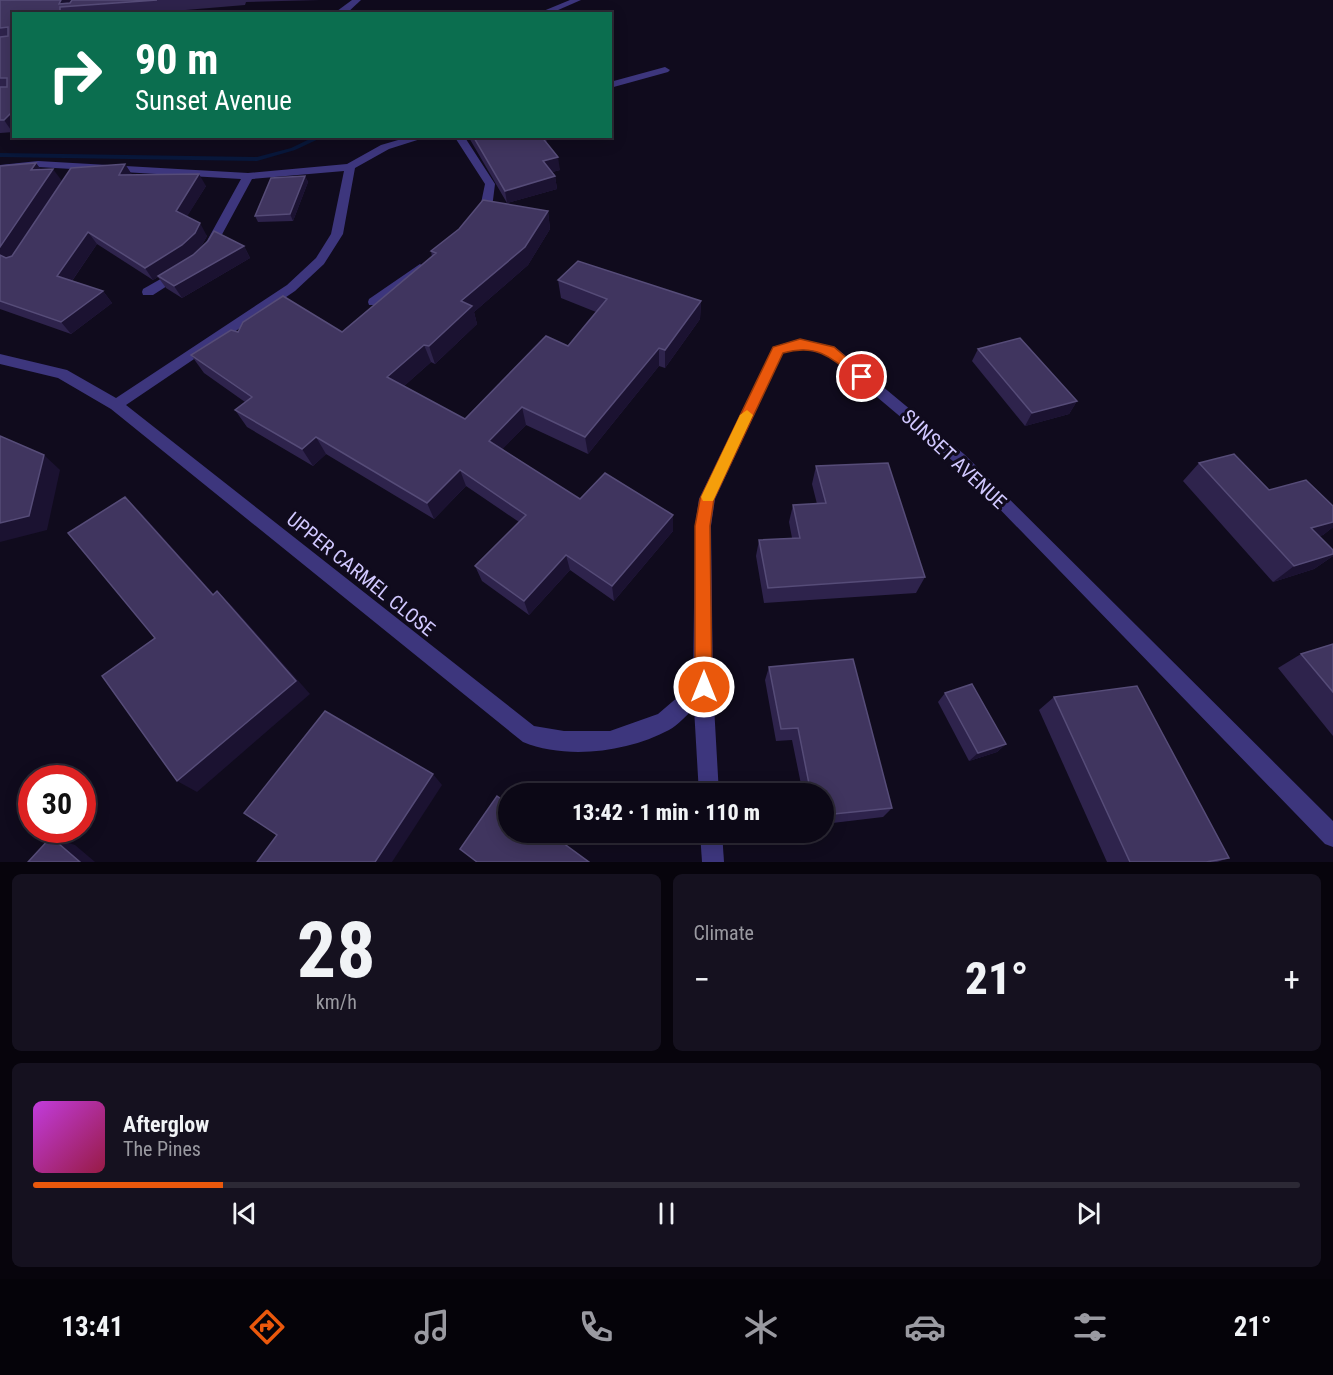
<!DOCTYPE html>
<meta charset="utf-8">
<style>
body{margin:0;font-family:"Roboto Condensed",sans-serif;background:#15111f;color:#f1f3f6;height:100vh;display:flex;flex-direction:column;font-size:22px;white-space:nowrap}
*{box-sizing:border-box;margin:0}
p{font-size:20px;color:#9a9aa1}
.icon{flex:none;width:33px;height:33px;fill:none;stroke:currentColor;stroke-width:2;stroke-linecap:round;stroke-linejoin:round}
.map{position:relative;height:862px;overflow:hidden}
.details{display:flex;flex-direction:column;gap:12px;padding:12px;background:#07040c;flex:1}
.details>*{flex:none}
.guide{position:absolute;left:12px;top:12px;width:600px;height:126px;border-radius:0px;box-shadow:0 3px 15px #0003,0 0 0 2px #2c2935;background:#0b6e4f;color:#fff;overflow:hidden}
.speed{position:absolute;left:18px;top:765px;display:flex;gap:12px;font-size:30px;font-weight:700;text-align:center}
.speed>*{display:grid;place-content:center;width:78px;height:78px;border-radius:50%;background:#0c0816;box-shadow:0 3px 15px #0003,0 0 0 2px #2c2935;line-height:1}
.speed .limit{border:9px solid #d22;background:#fff;color:#111}
.pin{position:absolute;display:grid;place-items:center;width:51px;height:51px;color:#fff;margin:-26px;border:3px solid #fff;border-radius:50%;box-shadow:0 2px 6px #0007}
.me{position:absolute;width:66px;margin:-33px;rotate:0deg;stroke-linejoin:round;filter:drop-shadow(0 0 4px #0008)}
.turn{display:flex;align-items:center;gap:21px;height:126px;padding:0 24px;font-size:27px}
.turn .icon{width:78px;height:78px;stroke-width:2.5}
.turn b{display:block;font-size:42px;line-height:51px}
.big{font-size:45px;font-weight:800;line-height:1.1}
.details .widget{flex:1;display:flex;flex-direction:column;justify-content:center;gap:9px;min-width:0;padding:0 21px;border-radius:9px;background:#15111f}
.details .dial{align-items:center;gap:0}
.dial b{font-size:78px;line-height:1}
.song{display:flex;align-items:center;gap:18px}
.cover{width:72px;height:72px;border-radius:9px;background:linear-gradient(135deg,hsl(290 70% 55%),hsl(340 70% 35%))}
.played{height:6px;border-radius:3px;background:linear-gradient(90deg,#ea580c 15%,#2c2935 15%)}
.keys{display:flex;justify-content:space-around;direction:ltr}
.heat{display:flex;justify-content:space-between;align-items:center;font-size:33px;direction:ltr}
.details .tiles{flex:1;display:grid;gap:12px;grid-template-columns:1fr 1fr}
.widget:last-child{grid-column:span 2}
.trip{position:absolute;left:498px;top:783px;width:336px;height:60px;border-radius:30px;background:#0c0816;box-shadow:0 3px 15px #0003,0 0 0 2px #2c2935;font-weight:800;line-height:60px;text-align:center}
.menu{display:flex;height:96px;justify-content:space-around;align-items:center;background:#050309;color:#9a9aa1}
.menu .icon{width:42px;height:42px}
.menu .current{color:#ea580c}
.menu b{font-size:27px;color:#f1f3f6}
.map>svg:first-child{display:block}
</style>
<div class="map">
<svg width="1333" height="862" viewBox="0 0 1333 862">
<rect width="100%" height="100%" fill="#100b1d"/>
<g fill="none" stroke-linecap="round" stroke-linejoin="round">
<polygon fill="#08173a" fill-rule="evenodd" points="316,136 325,136 295,150 257,161 0,157 0,153 257,157 291,148"/>
<g fill="#3d367d" fill-rule="evenodd">
<polygon points="352,0 361,0 346,14 333,14"/>
<polygon points="570,0 581,0 549,14 536,14"/>
<polygon points="665,67 670,70 668,72 610,88 610,82"/>
<path d="M412 136H430L389 149 355 168 343 234 324 264 295 291 126 405 534 726 564 731H610L658 714 693 684 695 526 699 499 773 347 800 339 835 347 964 454 1333 821V847L1325 844 954 462 826 354 800 349 783 353 715 499 711 526 713 688 719 794H699L694 708C687 715 678 725 669 730 628 752 567 760 523 742L111 409 58 378 0 364V354L67 370 116 398 287 285 316 258 331 234 344 171 252 179 212 253 208 254 202 250 241 179 38 167 0 171V165L38 161 248 173 347 164 381 145Z"/>
<polygon points="454,136 464,136 495,184 492,208 483,220 475,220 473,218 480,208 485,184"/>
<polygon points="420,264 426,268 424,271 379,305 369,305 368,302 369,299"/>
<polygon points="180,268 184,269 186,272 184,275 153,295 143,295 142,292 143,289"/>
<polygon points="700,832 722,832 724,862 702,862"/>
</g>
</g>
<g fill="#2e234c">
<polygon points="0,0 320,0 246,2 245,5 138,14 14,14 14,132 0,133"/>
<polygon points="468,136 547,136 547,143 560,170 552,172 555,176 557,189 507,203"/>
<polygon points="36,163 41,170 62,181 38,218 125,164 132,175 206,186 187,216 207,236 202,245 190,257 244,246 250,258 182,298 166,288 158,277 153,280 97,244 72,281 103,291 112,303 71,334 0,309 0,166"/>
<polygon points="305,176 308,182 293,221 258,222 255,216"/>
<polygon points="548,211 550,229 528,265 474,312 477,324 435,364 431,362 404,386 465,419 568,346 596,312 561,298 558,280 701,301 700,319 665,368 659,366 588,454 526,425 502,449 580,499 673,515 673,531 614,601 570,570 529,615 482,581 475,566 519,522 466,486 434,519 326,454 313,466 247,427 235,410 245,402 204,373 191,355 238,332 342,332 432,257 431,251"/>
<polygon points="978,349 1077,401 1069,414 1025,426 972,361"/>
<polygon points="1199,463 1269,490 1333,506 1333,527 1323,535 1319,536 1333,550 1333,556 1314,569 1273,582 1183,481"/>
<polygon points="816,466 925,577 916,593 764,603 756,556 759,540 792,538 789,522 793,505 817,504 812,484"/>
<polygon points="1333,644 1333,736 1278,668 1301,654"/>
<polygon points="769,667 892,808 883,817 824,824 824,794 803,794 792,740 776,741 765,680"/>
<polygon points="945,693 1006,744 997,752 969,761 938,702"/>
<polygon points="1054,697 1229,858 1217,862 1107,862 1039,710"/>
</g>
<g fill="#1b1231">
<polygon points="61,0 73,0 70,6 59,4"/>
<polygon points="10,114 14,119 13,133 4,120"/>
<polygon points="538,136 547,136 547,143 539,145"/>
<polygon points="558,157 560,170 545,174 543,161"/>
<polygon points="36,163 45,175 31,170"/>
<polygon points="125,164 133,176 119,175"/>
<polygon points="53,169 62,181 8,263 0,256 0,247"/>
<polygon points="199,174 206,186 183,223 176,211"/>
<polygon points="305,176 308,182 293,221 290,214"/>
<polygon points="555,176 557,189 507,203 505,191"/>
<polygon points="548,211 550,229 528,265 474,312 477,324 435,364 429,346 461,301"/>
<polygon points="200,223 207,236 202,245 190,257 153,280 145,268"/>
<polygon points="88,232 97,244 67,288 57,276"/>
<polygon points="244,246 250,258 182,298 174,286"/>
<polygon points="103,291 112,303 71,334 61,322"/>
<polygon points="701,301 700,319 665,368 665,350"/>
<polygon points="424,345 431,362 394,395 387,377"/>
<polygon points="659,348 659,366 588,454 585,437"/>
<polygon points="1077,401 1069,414 1025,426 1032,413"/>
<polygon points="522,407 526,425 494,458 489,441"/>
<polygon points="316,437 326,454 313,466 302,449"/>
<polygon points="44,455 60,470 47,530 0,542 0,523"/>
<polygon points="460,470 466,486 434,519 427,503"/>
<polygon points="125,497 142,514 228,610 213,595"/>
<polygon points="673,515 673,531 614,601 612,586"/>
<polygon points="1333,522 1333,527 1323,535 1290,544 1311,528"/>
<polygon points="1333,554 1333,556 1314,569 1273,582 1294,566"/>
<polygon points="566,555 570,570 529,615 524,601"/>
<polygon points="217,591 233,607 310,694 197,792 177,781"/>
<polygon points="1006,744 997,752 969,761 978,753"/>
<polygon points="433,774 442,785 392,862 375,862"/>
<polygon points="51,837 75,845 95,862 80,862"/>
</g>
<g fill="#40355f" stroke="#564c78" stroke-width="1.5">
<polygon points="0,0 61,0 59,4 70,3 72,0 157,0 60,7 60,14 14,14 14,114 10,114 4,120 0,120 0,87 7,87 7,78 0,78 0,37 8,36 8,27 0,28"/>
<polygon points="473,136 541,136 558,157 543,161 555,176 505,191"/>
<polygon points="36,163 31,170 53,169 0,247 0,166"/>
<polygon points="125,164 119,175 199,174 176,211 200,223 195,233 182,245 145,268 88,232 57,276 103,291 61,322 0,301 0,255 6,258 12,256 71,168"/>
<polygon points="305,176 290,214 255,216 271,178"/>
<polygon points="483,200 548,211 525,247 461,301 472,306 429,346 424,345 387,377 465,419 546,336 568,346 607,299 558,280 578,261 701,301 665,350 659,348 585,437 522,407 489,441 580,499 605,473 673,515 612,586 566,555 524,601 475,566 526,515 460,470 427,503 316,437 302,449 235,410 252,397 191,355 231,330 238,332 243,322 283,296 342,332 436,253 431,251 459,229"/>
<polygon points="214,231 244,246 174,286 158,276 193,255 208,241"/>
<polygon points="1020,338 1077,401 1032,413 978,349"/>
<polygon points="0,436 44,455 29,516 0,523"/>
<polygon points="1234,454 1269,490 1306,480 1333,506 1333,522 1311,528 1333,550 1333,554 1294,566 1199,463"/>
<polygon points="888,463 925,577 768,588 759,540 800,538 793,505 826,503 816,466"/>
<polygon points="125,497 213,595 217,591 296,681 177,781 102,676 155,638 68,533"/>
<polygon points="1333,644 1333,692 1301,654"/>
<polygon points="853,659 892,808 824,815 824,794 811,794 798,728 781,729 769,667"/>
<polygon points="972,684 1006,744 978,753 945,693"/>
<polygon points="1137,686 1229,858 1206,862 1130,862 1054,697"/>
<polygon points="325,711 433,774 375,862 257,862 277,835 244,813"/>
<polygon points="497,796 508,804 508,832 548,832 589,862 477,862 460,849"/>
<polygon points="51,837 80,862 28,862"/>
</g>
<path fill="#ea580c" stroke="#983908" stroke-width="1.5" d="M800 339 834 347 869 377 862 382 858 380C832 358 818 343 783 353L714 499 710 526 712 687 710 694 704 696 697 694 695 687V526L700 499 773 347Z"/>
<polygon fill="#f59e0b" points="747,410 753,415 715,497 713,501 703,501 701,497 740,415"/>
<g text-anchor="middle" dominant-baseline="central" stroke-width="6" stroke-linejoin="round" paint-order="stroke">
<g font-size="20" fill="#d1c8ff" stroke="#100b1d">
<text transform="translate(954 459) rotate(43)">SUNSET AVENUE</text>
<text transform="translate(361 574) rotate(39)">UPPER CARMEL CLOSE</text>
</g>
</g>
</svg>
<div class="speed"><div class="limit">30</div></div>
<div class="pin" style="left:862px;top:377px;background:#d93025"><svg class="icon" aria-label="arrive" viewBox="0 0 24 24"><path d="M6 21V4h12l-3 4 3 4H6"/></svg></div>
<svg class="me" style="left:704px;top:687px" viewBox="-20 -20 40 40"><circle r="17" fill="#ea580c" stroke="#fff" stroke-width="3"/><path d="M0-11L8 9 0 5-8 9z" fill="#fff"/></svg>
<div class="trip">13:42 · 1 min · 110 m</div>
<div class="guide">
<div class="turn"><svg class="icon" aria-label="right" viewBox="0 0 24 24"><path d="M7 20v-9h11M14 6l5 5-5 5"/></svg><div><b>90 m</b>Sunset Avenue</div></div>
</div>
</div>
<section class="details">
<div class="tiles">
<div class="widget dial"><b>28</b><p>km/h</p></div>
<div class="widget"><p>Climate</p>
<div class="heat"><a>−</a><b class="big">21°</b><a>+</a></div>
</div>
<div class="widget">
<div class="song"><i class="cover"></i><div><b>Afterglow</b><p>The Pines</p></div></div>
<div class="played"></div>
<div class="keys"><svg class="icon" aria-label="previous" viewBox="0 0 24 24"><path d="M18 5L8 12l10 7zM5 5v14"/></svg><svg class="icon" aria-label="pause" viewBox="0 0 24 24"><path d="M8 5v14M16 5v14"/></svg><svg class="icon" aria-label="next" viewBox="0 0 24 24"><path d="M6 5l10 7-10 7zM19 5v14"/></svg></div>
</div>
</div>
</section>
<nav class="menu">
<b>13:41</b>
<svg class="icon current" aria-label="directions" viewBox="0 0 24 24"><path d="M12 3l9 9-9 9-9-9zM9 14v-3h6M13 9l2 2-2 2"/></svg>
<svg class="icon" aria-label="music" viewBox="0 0 24 24"><path d="M9 18V5l10-2v13"/><circle cx="6" cy="18" r="3"/><circle cx="16" cy="16" r="3"/></svg>
<svg class="icon" aria-label="phone" viewBox="0 0 24 24"><path d="M5 4h4l2 5-3 2q2 4 5 5l2-3 5 2v4C11 20 4 13 5 4z"/></svg>
<svg class="icon" aria-label="climate" viewBox="0 0 24 24"><path d="M12 3v18M4 7l16 10M4 17L20 7"/></svg>
<svg class="icon" aria-label="car" viewBox="0 0 24 24"><path d="M5 17H2v-5l4-1 3-4h7l3 4 3 1v5h-3M9 17h6M6 11h13"/><circle cx="7" cy="17" r="2"/><circle cx="17" cy="17" r="2"/></svg>
<svg class="icon" aria-label="filters" viewBox="0 0 24 24"><path d="M4 7h16M4 17h16"/><circle cx="9" cy="7" r="2"/><circle cx="15" cy="17" r="2"/></svg>
<b>21°</b>
</nav>
